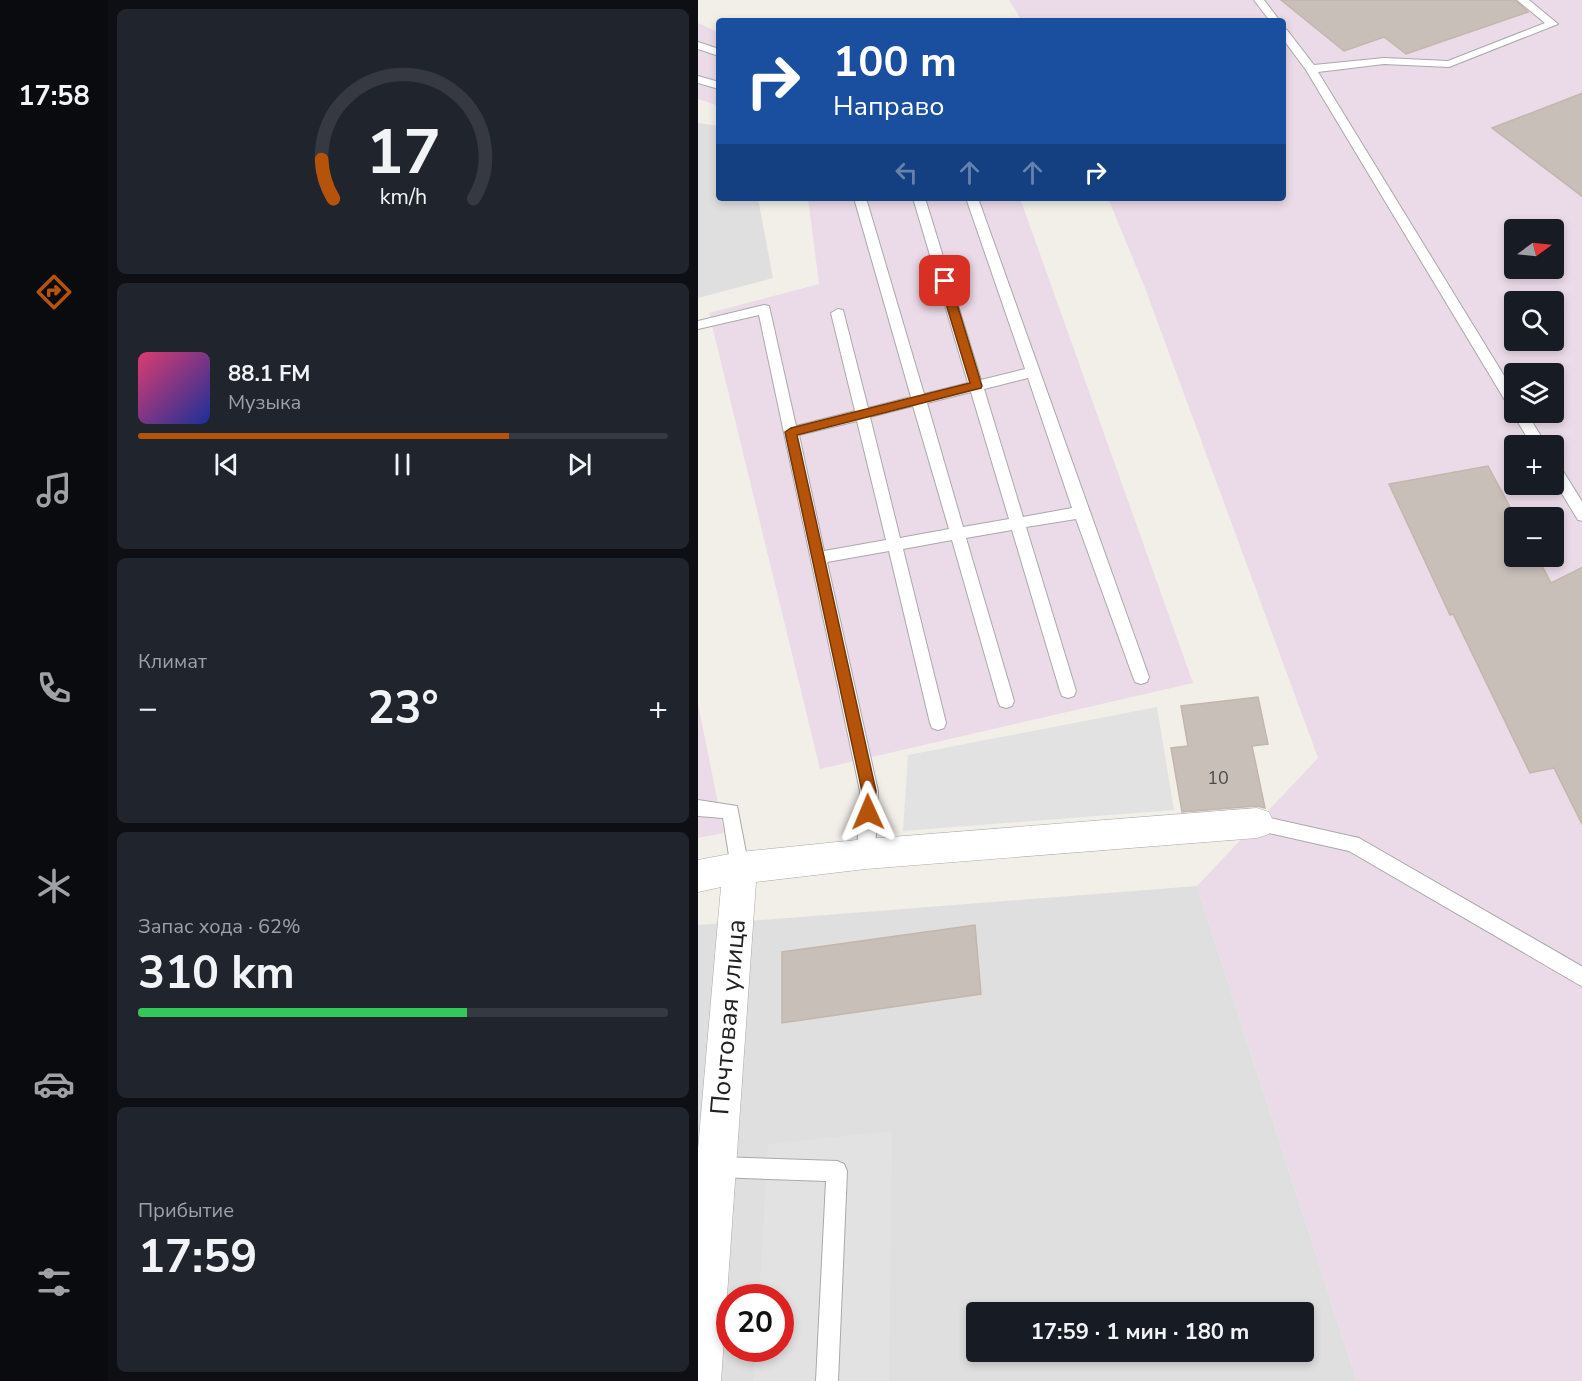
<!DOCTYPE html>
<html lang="ru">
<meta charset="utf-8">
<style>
body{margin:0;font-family:"Nunito Sans",sans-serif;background:#20242c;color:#f1f3f6;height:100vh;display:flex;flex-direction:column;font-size:22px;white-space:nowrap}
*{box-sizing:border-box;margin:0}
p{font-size:20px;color:#9ea1a6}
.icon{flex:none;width:33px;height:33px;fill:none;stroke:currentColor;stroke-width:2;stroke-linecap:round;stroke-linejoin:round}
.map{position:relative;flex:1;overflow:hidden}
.details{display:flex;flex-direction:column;gap:9px;padding:9px;background:#0d0f14;width:590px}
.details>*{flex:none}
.banner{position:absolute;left:18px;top:18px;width:570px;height:183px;border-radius:6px;box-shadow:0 3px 9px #0003;background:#1a4fa0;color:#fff;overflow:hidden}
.needle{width:39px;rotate:75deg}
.controls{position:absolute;left:806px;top:219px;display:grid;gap:12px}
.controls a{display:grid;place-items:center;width:60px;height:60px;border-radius:6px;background:#171b24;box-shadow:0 3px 9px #0003;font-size:30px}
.speed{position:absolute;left:18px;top:1284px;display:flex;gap:12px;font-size:30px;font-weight:700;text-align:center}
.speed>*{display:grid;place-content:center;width:78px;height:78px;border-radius:50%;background:#171b24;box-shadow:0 3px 9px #0003;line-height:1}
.speed .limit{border:9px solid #d22;background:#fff;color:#111}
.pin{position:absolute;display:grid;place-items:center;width:51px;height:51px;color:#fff;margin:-26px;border-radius:12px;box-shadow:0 3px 9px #0006}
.me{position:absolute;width:66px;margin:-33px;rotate:359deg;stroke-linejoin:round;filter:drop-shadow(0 0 4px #0008)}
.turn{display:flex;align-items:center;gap:21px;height:126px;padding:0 18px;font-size:27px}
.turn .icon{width:78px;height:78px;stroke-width:2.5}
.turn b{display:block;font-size:42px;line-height:51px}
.lanes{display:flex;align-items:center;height:57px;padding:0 18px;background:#0003;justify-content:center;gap:30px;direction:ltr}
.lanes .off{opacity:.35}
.big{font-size:45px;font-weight:700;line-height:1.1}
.details .widget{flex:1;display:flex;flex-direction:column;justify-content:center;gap:9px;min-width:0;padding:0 21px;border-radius:9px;background:#20242c}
.details .dial{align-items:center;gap:0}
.dial svg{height:156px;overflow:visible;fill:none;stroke:#363941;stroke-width:7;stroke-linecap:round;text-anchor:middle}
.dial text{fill:#f1f3f6;stroke:none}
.song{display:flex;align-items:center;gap:18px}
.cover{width:72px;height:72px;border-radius:9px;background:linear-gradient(135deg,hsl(340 70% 55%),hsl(230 70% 35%))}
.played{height:6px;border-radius:3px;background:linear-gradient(90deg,#b45309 70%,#363941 70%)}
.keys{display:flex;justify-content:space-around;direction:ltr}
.heat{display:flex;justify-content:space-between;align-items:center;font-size:33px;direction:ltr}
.charge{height:9px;border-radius:4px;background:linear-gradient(90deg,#34c759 62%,#363941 0)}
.trip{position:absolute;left:268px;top:1302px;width:348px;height:60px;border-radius:6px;background:#171b24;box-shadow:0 3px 9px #0003;font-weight:700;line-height:60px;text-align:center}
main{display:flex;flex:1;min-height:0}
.menu{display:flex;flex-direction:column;width:108px;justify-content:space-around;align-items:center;background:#090b0e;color:#9ea1a6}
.menu .icon{width:42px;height:42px}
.menu .active{color:#b45309}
.menu b{font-size:27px;color:#f1f3f6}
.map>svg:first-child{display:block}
</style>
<main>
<nav class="menu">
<b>17:58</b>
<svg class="icon active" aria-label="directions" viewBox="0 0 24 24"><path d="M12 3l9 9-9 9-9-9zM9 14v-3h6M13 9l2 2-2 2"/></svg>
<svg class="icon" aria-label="music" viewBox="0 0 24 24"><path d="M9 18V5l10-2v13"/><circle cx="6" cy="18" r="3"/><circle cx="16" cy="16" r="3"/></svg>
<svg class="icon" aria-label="phone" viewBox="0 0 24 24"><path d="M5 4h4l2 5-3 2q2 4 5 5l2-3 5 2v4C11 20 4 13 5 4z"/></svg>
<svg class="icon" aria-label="climate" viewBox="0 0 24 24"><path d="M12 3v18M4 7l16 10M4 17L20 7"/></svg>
<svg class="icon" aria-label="car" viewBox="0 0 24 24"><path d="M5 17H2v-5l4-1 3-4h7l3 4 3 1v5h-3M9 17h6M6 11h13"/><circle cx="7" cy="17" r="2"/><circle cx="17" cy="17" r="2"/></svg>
<svg class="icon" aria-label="filters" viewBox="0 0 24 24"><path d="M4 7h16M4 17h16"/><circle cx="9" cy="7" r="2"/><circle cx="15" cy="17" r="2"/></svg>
</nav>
<section class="details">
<div class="widget dial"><svg viewBox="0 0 100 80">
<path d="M14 69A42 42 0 1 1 86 69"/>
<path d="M14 69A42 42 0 0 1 8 49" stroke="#b45309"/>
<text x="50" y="56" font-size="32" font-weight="700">17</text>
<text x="50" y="72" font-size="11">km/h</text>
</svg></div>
<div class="widget">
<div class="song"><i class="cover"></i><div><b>88.1 FM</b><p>Музыка</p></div></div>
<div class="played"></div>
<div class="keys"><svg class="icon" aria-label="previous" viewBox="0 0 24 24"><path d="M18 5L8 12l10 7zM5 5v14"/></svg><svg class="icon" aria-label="pause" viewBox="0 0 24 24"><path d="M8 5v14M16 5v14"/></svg><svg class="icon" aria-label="next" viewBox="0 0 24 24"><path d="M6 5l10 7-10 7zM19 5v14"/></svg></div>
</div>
<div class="widget"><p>Климат</p>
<div class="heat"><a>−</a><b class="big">23°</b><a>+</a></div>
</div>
<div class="widget"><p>Запас хода · 62%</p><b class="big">310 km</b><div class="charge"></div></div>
<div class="widget"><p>Прибытие</p><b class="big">17:59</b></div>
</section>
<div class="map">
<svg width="885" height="1381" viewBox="0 0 885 1381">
<rect width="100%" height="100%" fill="#f2efe9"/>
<g fill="#e0dfdf" fill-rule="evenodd">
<polygon points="0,123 21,126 21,198 60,198 75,278 0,298"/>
<path d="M499 886 659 1381H0V925ZM32 1298H82V1348H32ZM279 1312H606V1352H279Z"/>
</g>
<g fill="#ebdbe8" fill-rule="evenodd">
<path d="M311 0H884V1381H659L499 886 620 758 447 288 410 198H585V21H324ZM816 230H855V268H816ZM816 302H855V340H816ZM816 374H855V412H816ZM816 446H855V484H816ZM816 518H855V556H816Z"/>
<polygon points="0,23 21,33 21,106 0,99"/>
<polygon points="110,198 322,198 495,683 122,769 11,313 121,284"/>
<polygon points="0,704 26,833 0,838"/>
</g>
<g fill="#e2e2e2">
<polygon points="459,707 476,810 205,831 210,755"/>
<polygon points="194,1131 191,1381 56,1381 57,1349 82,1348 82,1298 61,1297 70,1144"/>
</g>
<g fill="#c7bfb8" stroke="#c4b6ab" stroke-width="1.5">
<polygon points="583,0 817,0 830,12 708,54 686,37 646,51"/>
<polygon points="885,93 885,197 794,128"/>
<polygon points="790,466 818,518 816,556 839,556 853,583 885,567 885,826 856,768 832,773 755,614 752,615 691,484"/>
<polygon points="560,697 570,744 554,746 567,808 559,806 484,812 473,748 490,746 483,706"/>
<polygon points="277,925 283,994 84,1023 84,952"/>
</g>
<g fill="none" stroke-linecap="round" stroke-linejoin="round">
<g stroke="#a9a9a9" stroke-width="2">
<g id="lane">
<polygon points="556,0 566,0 582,21 572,21"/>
<polygon points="819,0 831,0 860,24 751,67 686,64 620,72 816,392 816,412 828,412 849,446 834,446 814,412 816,409 811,407 608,70 585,39 585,29 589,30 616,65 686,58 750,61 847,23"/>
<polygon points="0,42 21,49 21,56 0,49"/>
<polygon points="0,76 21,82 21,89 0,83"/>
<path d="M156 198H168L226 394 270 383 215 198H227L283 380 327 369 268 198H280L451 677 449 682 443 684 437 682 435 677 378 519 328 527 378 691 376 696 370 698 364 696 362 691 314 530 268 538 316 701 314 706 308 708 302 706 300 701 254 540 205 549 248 723 246 728 240 730 234 728 232 723 191 551 129 562 180 791 177 854 174 860 168 862 162 860 159 854 162 791 61 315 0 329V321L66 305 71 306 98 426 157 411 133 313 140 309 145 310 170 408 213 397ZM330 378 374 508 325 517 286 389ZM273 392 311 519 265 527 229 403ZM215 406 251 529 202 538 172 417ZM159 421 188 540 126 551 101 435Z"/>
<polygon points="855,462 860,463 885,503 885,521 880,520 855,479"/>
<polygon points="0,800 39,806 51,868 48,874 42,876 36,874 33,868 25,818 0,816"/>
<polygon points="559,815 661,838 885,967 885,987 651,851 553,829 550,823 553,817"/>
<polygon points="18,1157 139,1161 146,1164 149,1171 140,1381 118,1381 128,1181 18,1177 11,1174 8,1167 11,1160"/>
</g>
</g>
<g stroke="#a9a9a9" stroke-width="1">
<polygon id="street" points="559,808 571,812 576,823 571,834 559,838 168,869 58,882 23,1381 0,1381 0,1149 23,887 0,892 0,860 42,852 168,839"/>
</g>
<use href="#lane" fill="#fff" fill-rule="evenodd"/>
<use href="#street" fill="#fff" fill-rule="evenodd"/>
</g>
<polygon fill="#b45309" stroke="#753606" stroke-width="1.5" points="247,278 252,281 284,386 283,388 99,435 178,791 175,816 170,818 165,816 163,812 164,791 87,432 93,428 272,383 241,281"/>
<g text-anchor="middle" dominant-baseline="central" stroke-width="4.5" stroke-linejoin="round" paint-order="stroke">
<g font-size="18" fill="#4b4948">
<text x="520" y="778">10</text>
</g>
<g font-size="26" fill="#222" stroke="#fff">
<text transform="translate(30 1017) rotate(-85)">Почтовая улица</text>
</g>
</g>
</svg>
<div class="controls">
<a><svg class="needle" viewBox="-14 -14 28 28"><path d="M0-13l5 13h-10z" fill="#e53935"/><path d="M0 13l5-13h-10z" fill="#9ea1a6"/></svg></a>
<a><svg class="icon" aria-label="search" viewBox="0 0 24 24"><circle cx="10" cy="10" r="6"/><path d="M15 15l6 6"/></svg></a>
<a><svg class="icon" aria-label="layers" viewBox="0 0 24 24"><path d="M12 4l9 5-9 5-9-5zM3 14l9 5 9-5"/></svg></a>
<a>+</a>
<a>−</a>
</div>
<div class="speed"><div class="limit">20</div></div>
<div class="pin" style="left:247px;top:281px;background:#d93025"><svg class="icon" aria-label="arrive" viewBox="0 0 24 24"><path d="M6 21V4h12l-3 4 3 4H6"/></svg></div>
<svg class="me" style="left:170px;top:812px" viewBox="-20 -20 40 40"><path d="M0-17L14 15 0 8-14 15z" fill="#b45309" stroke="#fff" stroke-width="4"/></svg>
<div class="trip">17:59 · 1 мин · 180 m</div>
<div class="banner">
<div class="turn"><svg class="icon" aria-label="right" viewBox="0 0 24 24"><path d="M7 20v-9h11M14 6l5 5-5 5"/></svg><div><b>100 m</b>Направо</div></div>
<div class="lanes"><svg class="icon off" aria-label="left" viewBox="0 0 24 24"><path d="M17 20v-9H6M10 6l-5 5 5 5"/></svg><svg class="icon off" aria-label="ahead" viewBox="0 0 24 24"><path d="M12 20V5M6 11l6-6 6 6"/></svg><svg class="icon off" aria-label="ahead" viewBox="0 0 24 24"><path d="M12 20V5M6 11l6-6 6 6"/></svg><svg class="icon" aria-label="right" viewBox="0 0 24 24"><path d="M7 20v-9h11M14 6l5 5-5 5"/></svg></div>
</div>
</div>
</main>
